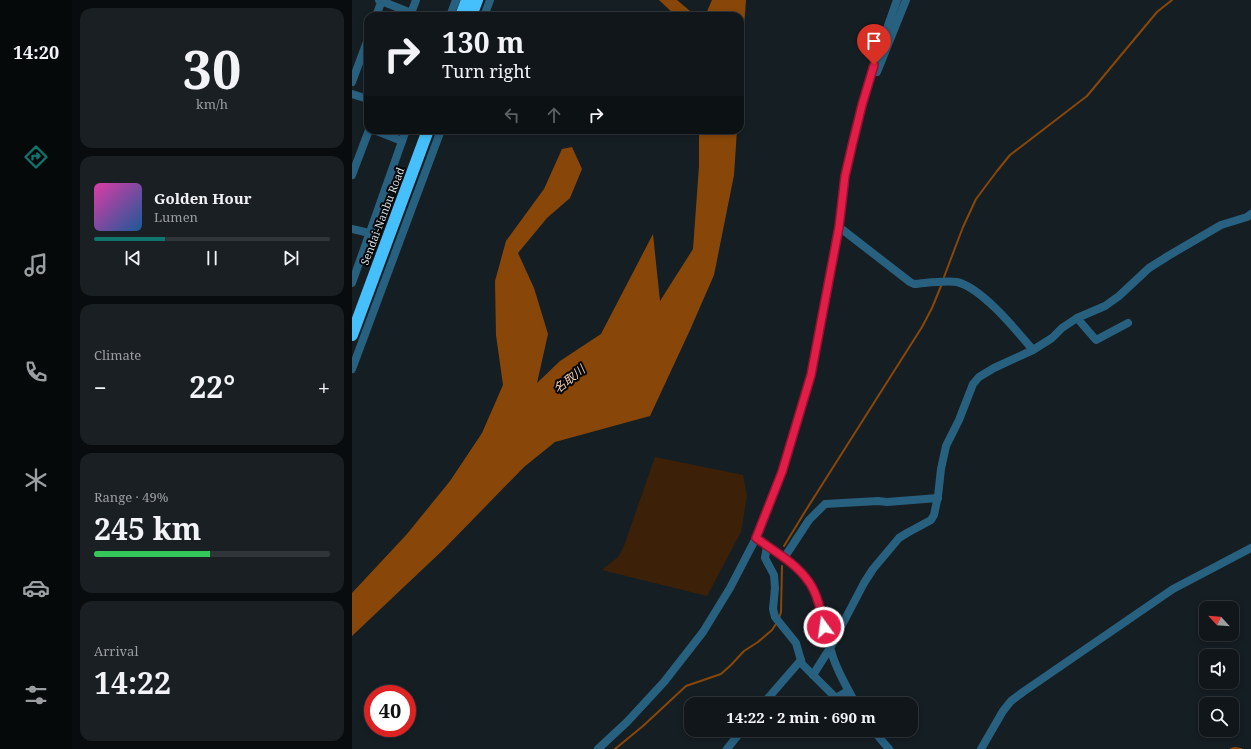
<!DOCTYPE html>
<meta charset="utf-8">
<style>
body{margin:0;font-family:"Noto Serif","Noto Sans JP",serif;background:#191f23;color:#f1f3f6;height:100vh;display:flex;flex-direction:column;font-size:15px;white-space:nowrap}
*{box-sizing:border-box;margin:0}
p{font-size:13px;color:#9c9fa2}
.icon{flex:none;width:22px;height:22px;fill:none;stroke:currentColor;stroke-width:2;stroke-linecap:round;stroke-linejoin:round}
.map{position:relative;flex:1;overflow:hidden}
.details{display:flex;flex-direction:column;gap:8px;padding:8px;background:#090c0e;width:280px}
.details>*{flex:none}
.top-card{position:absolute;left:12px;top:12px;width:380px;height:122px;border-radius:12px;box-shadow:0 2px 6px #0003,0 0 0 1px #303539;background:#10161a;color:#f1f3f6;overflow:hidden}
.needle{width:26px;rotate:296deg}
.tools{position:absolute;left:847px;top:601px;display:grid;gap:8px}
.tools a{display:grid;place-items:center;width:40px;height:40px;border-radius:8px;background:#10161a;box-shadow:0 2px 6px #0003,0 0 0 1px #303539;font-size:20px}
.speed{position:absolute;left:12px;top:685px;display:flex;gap:8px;font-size:20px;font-weight:700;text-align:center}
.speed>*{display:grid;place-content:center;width:52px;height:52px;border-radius:50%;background:#10161a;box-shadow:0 2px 6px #0003,0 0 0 1px #303539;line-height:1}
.speed .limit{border:6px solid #d22;background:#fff;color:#111}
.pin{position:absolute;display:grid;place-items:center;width:34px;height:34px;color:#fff;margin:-41px -17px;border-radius:50% 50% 50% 0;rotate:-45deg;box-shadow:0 0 4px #0007}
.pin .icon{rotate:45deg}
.me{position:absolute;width:44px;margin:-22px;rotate:346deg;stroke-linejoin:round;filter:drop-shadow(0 0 3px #0008)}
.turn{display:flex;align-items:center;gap:14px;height:84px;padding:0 12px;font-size:18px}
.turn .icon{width:52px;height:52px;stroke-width:2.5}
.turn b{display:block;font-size:28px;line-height:34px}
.lanes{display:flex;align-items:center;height:38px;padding:0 12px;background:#0003;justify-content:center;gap:20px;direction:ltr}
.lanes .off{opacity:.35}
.big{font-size:30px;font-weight:700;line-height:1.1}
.details .card{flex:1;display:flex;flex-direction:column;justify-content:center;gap:6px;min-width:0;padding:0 14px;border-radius:12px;background:#191f23}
.details .dial{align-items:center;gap:0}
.dial b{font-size:52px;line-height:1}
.song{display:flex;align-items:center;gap:12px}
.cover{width:48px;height:48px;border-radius:6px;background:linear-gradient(135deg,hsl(320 70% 55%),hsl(210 70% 35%))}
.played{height:4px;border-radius:2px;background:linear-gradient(90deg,#0f766e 30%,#303539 30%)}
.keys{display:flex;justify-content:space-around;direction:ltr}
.heat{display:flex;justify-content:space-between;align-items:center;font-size:22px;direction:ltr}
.charge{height:6px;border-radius:3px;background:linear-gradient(90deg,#34c759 49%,#303539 0)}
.trip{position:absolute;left:332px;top:697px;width:234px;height:40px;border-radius:12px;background:#10161a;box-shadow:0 2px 6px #0003,0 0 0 1px #303539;font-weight:700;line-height:40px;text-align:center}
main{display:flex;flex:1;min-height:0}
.tabs{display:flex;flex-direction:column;width:72px;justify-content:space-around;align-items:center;background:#06090a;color:#9c9fa2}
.tabs .icon{width:28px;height:28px}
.tabs .selected{color:#0f766e}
.tabs b{font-size:18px;color:#f1f3f6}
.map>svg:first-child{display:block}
</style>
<main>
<nav class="tabs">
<b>14:20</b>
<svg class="icon selected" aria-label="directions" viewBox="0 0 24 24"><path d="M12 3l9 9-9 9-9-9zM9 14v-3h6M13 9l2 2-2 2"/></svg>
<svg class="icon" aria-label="music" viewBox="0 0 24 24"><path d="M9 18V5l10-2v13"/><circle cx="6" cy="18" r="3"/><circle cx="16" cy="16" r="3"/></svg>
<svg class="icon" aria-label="phone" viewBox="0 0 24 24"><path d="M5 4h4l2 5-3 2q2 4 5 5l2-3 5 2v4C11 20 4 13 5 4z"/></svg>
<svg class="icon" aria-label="climate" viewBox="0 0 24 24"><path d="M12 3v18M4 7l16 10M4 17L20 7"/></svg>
<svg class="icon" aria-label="car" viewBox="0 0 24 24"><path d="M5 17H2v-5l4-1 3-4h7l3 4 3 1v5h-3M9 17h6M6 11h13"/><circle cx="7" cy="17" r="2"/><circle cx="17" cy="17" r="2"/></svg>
<svg class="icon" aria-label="filters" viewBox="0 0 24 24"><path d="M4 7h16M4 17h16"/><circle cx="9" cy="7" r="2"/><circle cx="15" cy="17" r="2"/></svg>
</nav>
<section class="details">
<div class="card dial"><b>30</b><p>km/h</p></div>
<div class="card">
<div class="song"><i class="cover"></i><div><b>Golden Hour</b><p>Lumen</p></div></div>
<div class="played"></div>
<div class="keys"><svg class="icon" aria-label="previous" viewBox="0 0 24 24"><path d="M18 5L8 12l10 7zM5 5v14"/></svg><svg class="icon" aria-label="pause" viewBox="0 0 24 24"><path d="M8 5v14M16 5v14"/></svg><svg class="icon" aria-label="next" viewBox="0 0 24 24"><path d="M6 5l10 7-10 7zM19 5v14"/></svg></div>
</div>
<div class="card"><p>Climate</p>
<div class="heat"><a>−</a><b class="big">22°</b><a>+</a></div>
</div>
<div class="card"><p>Range · 49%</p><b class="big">245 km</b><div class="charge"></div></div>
<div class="card"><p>Arrival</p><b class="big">14:22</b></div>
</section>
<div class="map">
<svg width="899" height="749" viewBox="0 0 899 749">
<rect width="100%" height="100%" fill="#151e23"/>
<polygon fill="#3d2008" points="303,457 391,475 395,496 389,532 355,596 250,570 266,557 272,546"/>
<g fill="#884709">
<polygon points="307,0 325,0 344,16 324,16"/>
<polygon points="360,0 394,0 388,85 388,16 353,16"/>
<polygon points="347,130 385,130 382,175 362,275 338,330 298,416 203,442 172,467 92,549 0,636 0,593 55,534 98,481 130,433 151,385 144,335 143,281 154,241 192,189 210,149 220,147 230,169 218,198 195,218 166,253 182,288 196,334 185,383 208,361 249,334 301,234 308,301 341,249 347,166"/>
</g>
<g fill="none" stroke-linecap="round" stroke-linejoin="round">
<g stroke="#884709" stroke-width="2">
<polyline points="592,277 611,227 624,199 645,171 658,155 735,96 805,12 820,0"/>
<polyline points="432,546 454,510 570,327 580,308 589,286"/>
<polyline points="427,618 429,612 430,566"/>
<polyline points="263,749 291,726 334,686 369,674 379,665 392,651 406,642 420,630 424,624"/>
<polyline points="879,749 883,748 889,749"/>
</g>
<g stroke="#28617f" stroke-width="8">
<polyline points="27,0 59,13"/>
<polyline points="24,16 30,0"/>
<polyline points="58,16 64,0"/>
<polyline points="98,16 104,0"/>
<polyline points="132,16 138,0"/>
<polyline points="525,72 554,0"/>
<polyline points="0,82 16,39"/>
<polyline points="0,94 16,99"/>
<polyline points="22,130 50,141"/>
<polyline points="0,175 17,130"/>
<path d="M487 227 558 282 562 284C575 283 592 280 605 282 630 288 664 330 681 350"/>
<polyline points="0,229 17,233"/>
<polyline points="0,283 54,130"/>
<polyline points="725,318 744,340 776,323"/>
<polyline points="0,369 89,130"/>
<path d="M404 538C422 551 446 564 458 583 470 604 473 631 480 654 485 671 495 688 504 704"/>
<polyline points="415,546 413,558 422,575 423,588 421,609 423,617 444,643 450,664 484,698 496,691"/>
<polyline points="432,558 457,520 473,504 526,501 535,502 586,498"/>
<polyline points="461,675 478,648 512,583 521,569 547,538 555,533 579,520 582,515 586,496 589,469 594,446 607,420 621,384 627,377 642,368 681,350 700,338 710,328 725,318 753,306 767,296 797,268 816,256 869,225 895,217 899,214"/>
<polyline points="411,704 449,660"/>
<polyline points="521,730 537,749"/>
<polyline points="246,749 275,722 312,682 351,632 378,588 404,538 430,472 459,375 487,227 493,176 503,131 522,65 545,0"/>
<polyline points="375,749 390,730"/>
<polyline points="629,749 651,711 659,701 671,692 821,589 899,548"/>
</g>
<g stroke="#46c0fc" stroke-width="12">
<polyline points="109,16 115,0"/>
<polyline points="119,16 125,0"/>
<polyline points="0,335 76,130"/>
</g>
</g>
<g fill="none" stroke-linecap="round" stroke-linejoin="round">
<g stroke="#92132f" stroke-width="10">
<path id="route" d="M472 627C469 612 466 595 457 582 444 563 422 551 404 538L430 472 459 375 487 227 493 176 500 146 510 105 522 65"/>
</g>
<use href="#route" stroke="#e11d48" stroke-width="7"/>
</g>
<g text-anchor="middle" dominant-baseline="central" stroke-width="4" stroke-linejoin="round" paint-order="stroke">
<g font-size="11" fill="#d5dbdf" stroke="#050709">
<text transform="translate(30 216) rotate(-69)">Sendai-Nanbu Road</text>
</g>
<g font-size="12" font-style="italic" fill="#f2cbb1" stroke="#050709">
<text transform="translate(217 379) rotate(-39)">名取川</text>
</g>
</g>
</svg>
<div class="tools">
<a><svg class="needle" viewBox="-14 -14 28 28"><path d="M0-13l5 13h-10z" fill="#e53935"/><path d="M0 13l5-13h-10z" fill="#9c9fa2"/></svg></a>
<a><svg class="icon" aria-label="sound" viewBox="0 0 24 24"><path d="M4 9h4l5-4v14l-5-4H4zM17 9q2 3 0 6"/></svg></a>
<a><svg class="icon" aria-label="search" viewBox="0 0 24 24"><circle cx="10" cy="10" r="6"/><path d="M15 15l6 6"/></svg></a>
</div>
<div class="speed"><div class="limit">40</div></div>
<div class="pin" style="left:522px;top:65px;background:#d93025"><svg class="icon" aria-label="arrive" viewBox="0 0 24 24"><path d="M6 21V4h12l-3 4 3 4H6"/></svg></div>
<svg class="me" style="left:472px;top:627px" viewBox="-20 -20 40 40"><circle r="17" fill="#e11d48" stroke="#fff" stroke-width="3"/><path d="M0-11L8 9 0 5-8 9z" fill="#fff"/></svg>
<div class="trip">14:22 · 2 min · 690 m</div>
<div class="top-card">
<div class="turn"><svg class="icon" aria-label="right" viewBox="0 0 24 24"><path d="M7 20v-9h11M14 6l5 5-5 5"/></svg><div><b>130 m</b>Turn right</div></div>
<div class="lanes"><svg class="icon off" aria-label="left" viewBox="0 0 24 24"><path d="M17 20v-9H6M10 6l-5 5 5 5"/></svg><svg class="icon off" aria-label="ahead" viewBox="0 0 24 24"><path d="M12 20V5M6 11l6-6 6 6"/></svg><svg class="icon" aria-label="right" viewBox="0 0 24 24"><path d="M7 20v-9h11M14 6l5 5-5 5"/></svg></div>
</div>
</div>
</main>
